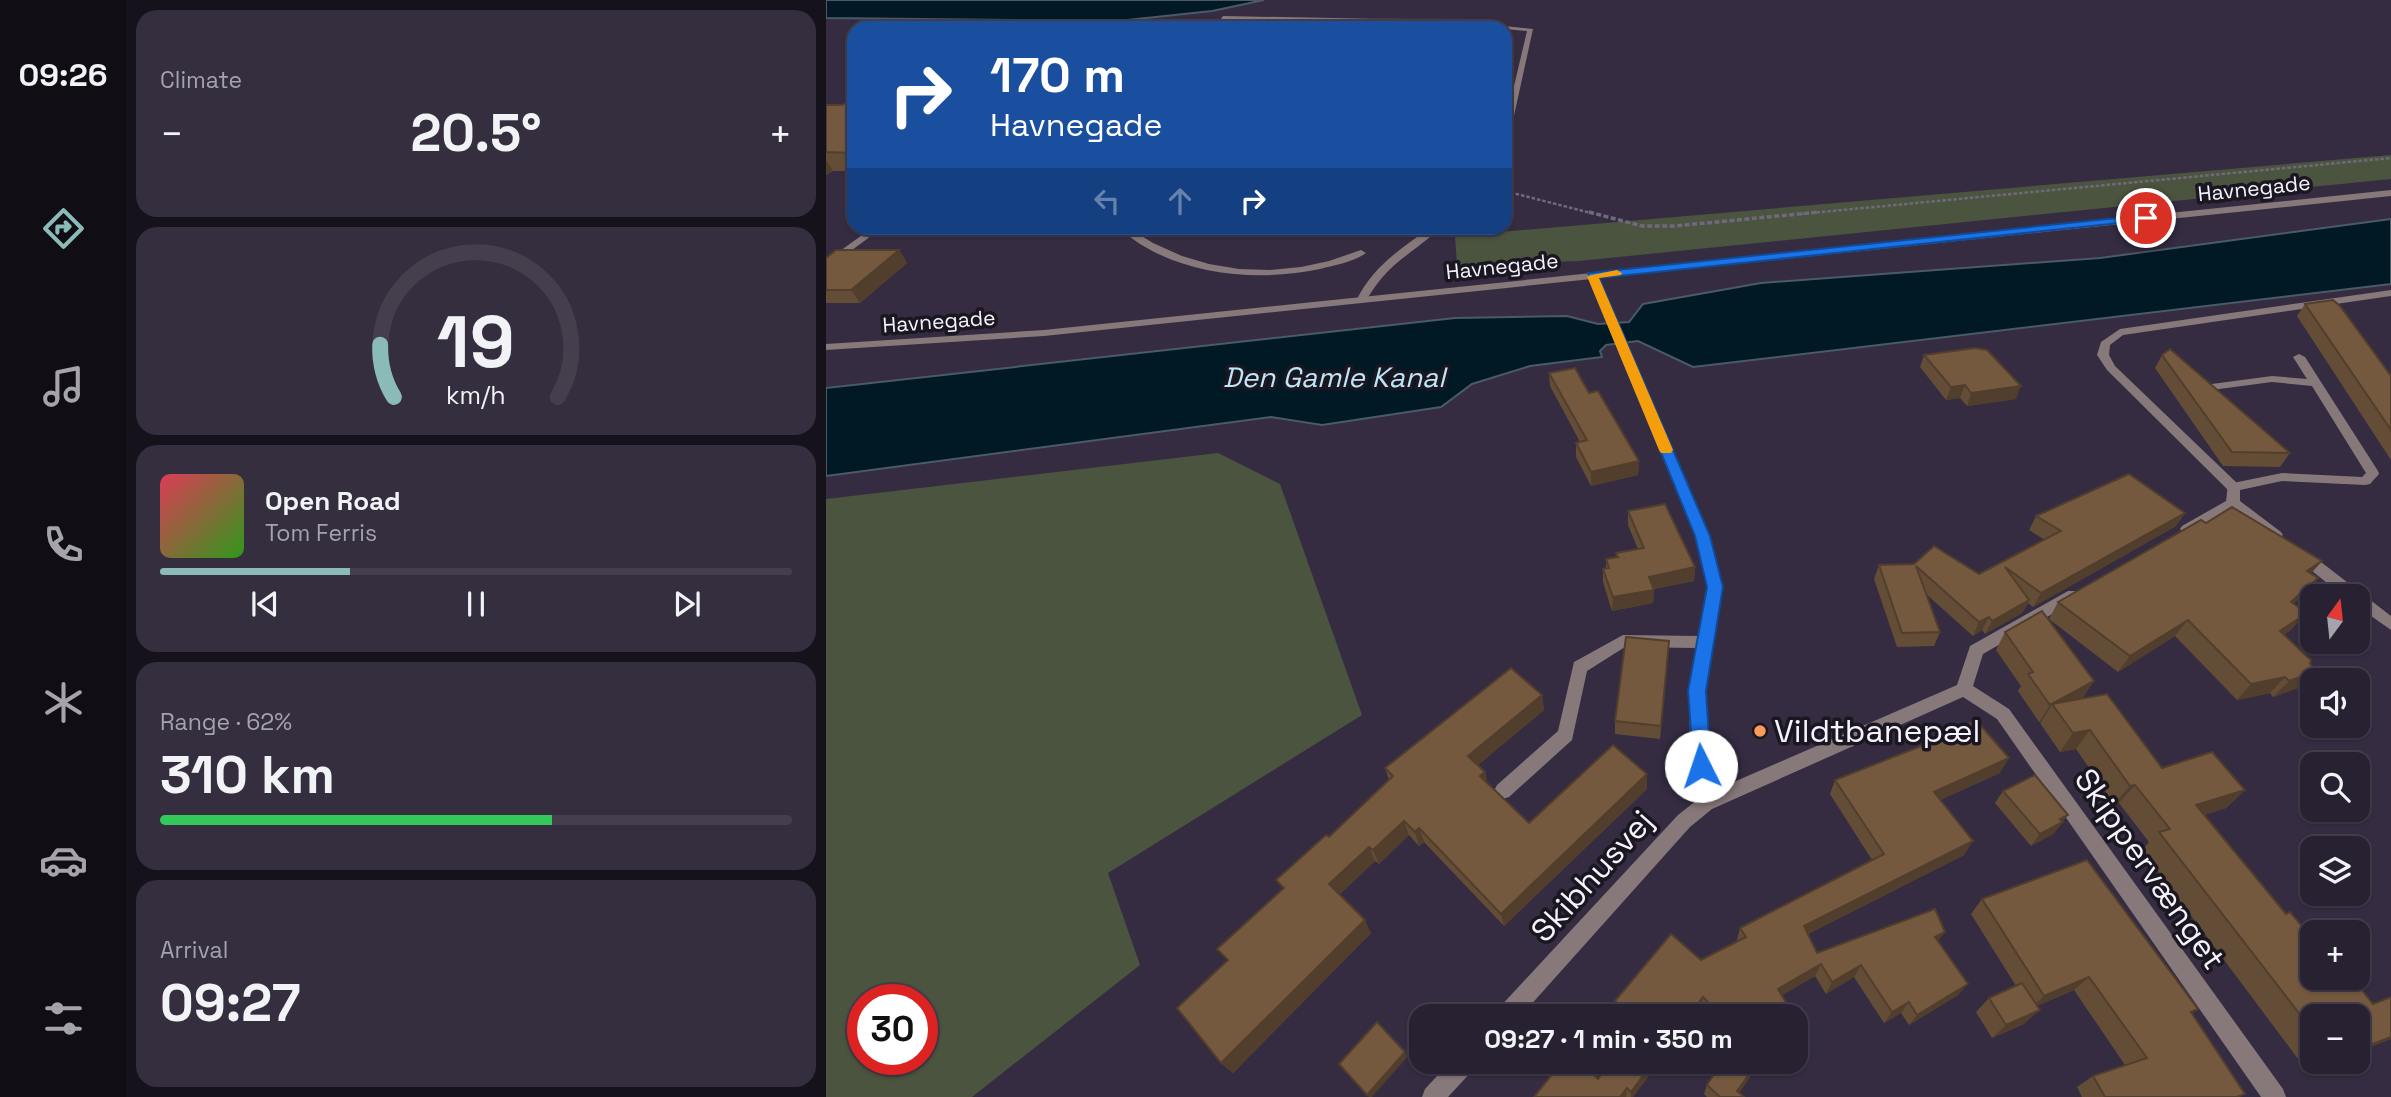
<!DOCTYPE html>
<meta charset="utf-8">
<style>
body{margin:0;font-family:"Space Grotesk",sans-serif;background:#342e3e;color:#f1f3f6;height:100vh;display:flex;flex-direction:column;font-size:26px;white-space:nowrap}
*{box-sizing:border-box;margin:0}
p{font-size:23px;color:#a5a3ac}
.icon{flex:none;width:38px;height:38px;fill:none;stroke:currentColor;stroke-width:2;stroke-linecap:round;stroke-linejoin:round}
.map{position:relative;flex:1;overflow:hidden}
.sheet{display:flex;flex-direction:column;gap:10px;padding:10px;background:#16121c;width:700px}
.sheet>*{flex:none}
.top-card{position:absolute;left:21px;top:21px;width:665px;height:214px;border-radius:21px;box-shadow:0 2px 5px #0004,0 0 0 2px #443e4d;background:#1a4fa0;color:#fff;overflow:hidden}
.needle{width:46px;rotate:15deg}
.fabs{position:absolute;left:1474px;top:584px;display:grid;gap:14px}
.fabs a{display:grid;place-items:center;width:70px;height:70px;border-radius:14px;background:#282132;box-shadow:0 2px 5px #0004,0 0 0 2px #443e4d;font-size:35px}
.speed{position:absolute;left:21px;top:984px;display:flex;gap:14px;font-size:35px;font-weight:700;text-align:center}
.speed>*{display:grid;place-content:center;width:91px;height:91px;border-radius:50%;background:#282132;box-shadow:0 2px 5px #0004,0 0 0 2px #443e4d;line-height:1}
.speed .limit{border:10px solid #d22;background:#fff;color:#111}
.pin{position:absolute;display:grid;place-items:center;width:60px;height:60px;color:#fff;margin:-30px;border:4px solid #fff;border-radius:50%;box-shadow:0 2px 7px #0007}
.me{position:absolute;width:77px;margin:-38px;rotate:356deg;stroke-linejoin:round;filter:drop-shadow(0 0 5px #0008)}
.turn{display:flex;align-items:center;gap:24px;height:147px;padding:0 28px;font-size:32px}
.turn .icon{width:91px;height:91px;stroke-width:2.5}
.turn b{display:block;font-size:49px;line-height:60px}
.lanes{display:flex;align-items:center;height:66px;padding:0 28px;background:#0003;justify-content:center;gap:35px;direction:ltr}
.lanes .off{opacity:.35}
.big{font-size:52px;font-weight:800;line-height:1.1}
.sheet .card{flex:1;display:flex;flex-direction:column;justify-content:center;gap:10px;min-width:0;padding:0 24px;border-radius:21px;background:#342e3e}
.sheet .dial{align-items:center;gap:0}
.dial svg{height:182px;overflow:visible;fill:none;stroke:#443e4d;stroke-width:7;stroke-linecap:round;text-anchor:middle}
.dial text{fill:#f1f3f6;stroke:none}
.song{display:flex;align-items:center;gap:21px}
.cover{width:84px;height:84px;border-radius:10px;background:linear-gradient(135deg,hsl(350 70% 55%),hsl(110 70% 35%))}
.played{height:7px;border-radius:4px;background:linear-gradient(90deg,#8bbbb9 30%,#443e4d 30%)}
.keys{display:flex;justify-content:space-around;direction:ltr}
.heat{display:flex;justify-content:space-between;align-items:center;font-size:38px;direction:ltr}
.charge{height:10px;border-radius:5px;background:linear-gradient(90deg,#34c759 62%,#443e4d 0)}
.trip{position:absolute;left:583px;top:1004px;width:399px;height:70px;border-radius:21px;background:#282132;box-shadow:0 2px 5px #0004,0 0 0 2px #443e4d;font-weight:800;line-height:70px;text-align:center}
main{display:flex;flex:1;min-height:0}
.tabs{display:flex;flex-direction:column;width:126px;justify-content:space-around;align-items:center;background:#100d14;color:#a5a3ac}
.tabs .icon{width:49px;height:49px}
.tabs .active{color:#8bbbb9}
.tabs b{font-size:32px;color:#f1f3f6}
.map>svg:first-child{display:block}
</style>
<main>
<nav class="tabs">
<b>09:26</b>
<svg class="icon active" aria-label="directions" viewBox="0 0 24 24"><path d="M12 3l9 9-9 9-9-9zM9 14v-3h6M13 9l2 2-2 2"/></svg>
<svg class="icon" aria-label="music" viewBox="0 0 24 24"><path d="M9 18V5l10-2v13"/><circle cx="6" cy="18" r="3"/><circle cx="16" cy="16" r="3"/></svg>
<svg class="icon" aria-label="phone" viewBox="0 0 24 24"><path d="M5 4h4l2 5-3 2q2 4 5 5l2-3 5 2v4C11 20 4 13 5 4z"/></svg>
<svg class="icon" aria-label="climate" viewBox="0 0 24 24"><path d="M12 3v18M4 7l16 10M4 17L20 7"/></svg>
<svg class="icon" aria-label="car" viewBox="0 0 24 24"><path d="M5 17H2v-5l4-1 3-4h7l3 4 3 1v5h-3M9 17h6M6 11h13"/><circle cx="7" cy="17" r="2"/><circle cx="17" cy="17" r="2"/></svg>
<svg class="icon" aria-label="filters" viewBox="0 0 24 24"><path d="M4 7h16M4 17h16"/><circle cx="9" cy="7" r="2"/><circle cx="15" cy="17" r="2"/></svg>
</nav>
<section class="sheet">
<div class="card"><p>Climate</p>
<div class="heat"><a>−</a><b class="big">20.5°</b><a>+</a></div>
</div>
<div class="card dial"><svg viewBox="0 0 100 80">
<path d="M14 69A42 42 0 1 1 86 69"/>
<path d="M14 69A42 42 0 0 1 8 46" stroke="#8bbbb9"/>
<text x="50" y="56" font-size="32" font-weight="700">19</text>
<text x="50" y="72" font-size="11">km/h</text>
</svg></div>
<div class="card">
<div class="song"><i class="cover"></i><div><b>Open Road</b><p>Tom Ferris</p></div></div>
<div class="played"></div>
<div class="keys"><svg class="icon" aria-label="previous" viewBox="0 0 24 24"><path d="M18 5L8 12l10 7zM5 5v14"/></svg><svg class="icon" aria-label="pause" viewBox="0 0 24 24"><path d="M8 5v14M16 5v14"/></svg><svg class="icon" aria-label="next" viewBox="0 0 24 24"><path d="M6 5l10 7-10 7zM19 5v14"/></svg></div>
</div>
<div class="card"><p>Range · 62%</p><b class="big">310 km</b><div class="charge"></div></div>
<div class="card"><p>Arrival</p><b class="big">09:27</b></div>
</section>
<div class="map">
<svg width="1565" height="1097" viewBox="0 0 1565 1097">
<rect width="100%" height="100%" fill="#352c42"/>
<g fill="#4b543f" fill-rule="evenodd">
<polygon points="1565,155 1565,179 753,261 631,265 629,236"/>
<path d="M392 453 454 484 536 715 282 873 314 965 146 1097H0V499ZM37 999H96V1059H37Z"/>
</g>
<g fill="#001925" stroke="#4a5a66" stroke-width="2">
<polygon points="0,0 438,0 386,11 292,21 0,18"/>
<polygon points="1565,219 1565,284 867,367 812,341 780,345 774,351 776,357 704,366 646,384 615,407 496,425 445,417 0,476 0,388 629,318 741,316 772,324 803,322 817,304 935,283 1274,258"/>
</g>
<g fill="none" stroke-linecap="round" stroke-linejoin="round">
<g stroke="#70697c" stroke-width="2.5" stroke-dasharray="3.5 2" stroke-linecap="butt">
<polyline points="679,191 769,214"/>
<polyline points="974,214 1565,158"/>
</g>
<polyline stroke="#70697c" stroke-width="3.5" stroke-dasharray="5 2.5" stroke-linecap="butt" points="763,212 816,226 849,226 993,212"/>
<g fill="#87787a" fill-rule="evenodd">
<polygon points="397,16 559,19 562,21 559,23 395,19"/>
<polygon points="628,21 707,29 682,143 679,143 679,124 701,31 626,24"/>
<polygon points="46,228 56,228 0,269 0,261"/>
<path d="M293 228H303L327 243 356 256 383 264 413 269 444 270 475 267 503 261 535 250 540 253C528 262 509 265 494 269 429 283 345 275 293 228Z"/>
<path d="M604 228H614C583 257 563 261 540 301H532L531 299C547 267 575 248 604 228Z"/>
<polygon points="1565,290 1565,296 1297,335 1284,345 1283,355 1289,366 1412,484 1414,487 1407,491 1402,490 1281,370 1271,355 1275,342 1294,329"/>
</g>
<g fill="#87787a" fill-rule="evenodd">
<polygon points="766,273 771,276 883,536 896,587 879,691 882,747 887,791 1131,685 1144,646 1242,591 1252,591 1254,595 1252,599 1157,654 1147,686 1183,709 1457,1089 1460,1097 1435,1097 1171,719 1137,697 886,809 864,827 694,1017 669,1017 672,1009 852,815 871,800 864,747 863,691 871,648 799,647 761,671 746,740 683,797 677,799 671,797 668,791 671,785 732,731 748,662 797,635 873,636 882,587 869,536 761,276"/>
<polygon points="1473,354 1479,357 1552,471 1553,474 1544,484 1539,485 1456,481 1414,490 1414,501 1455,532 1457,535 1450,540 1406,509 1366,532 1356,532 1354,529 1356,526 1400,501 1402,484 1456,473 1536,477 1540,473 1486,386 1446,382 1378,391 1372,388 1378,385 1446,376 1481,379 1467,357"/>
<polygon points="1477,551 1482,552 1565,616 1565,630 1531,606 1531,597 1519,597 1472,560 1470,556"/>
<polygon points="624,1062 650,1062 647,1070 622,1097 596,1097 599,1089"/>
</g>
<polygon fill="#87787a" fill-rule="evenodd" points="1565,190 1565,196 218,336 0,350 0,344 218,330"/>
</g>
<g fill="#644d36">
<polygon points="28,98 28,171 7,171 0,175 0,105 16,105"/>
<polygon points="157,228 240,228 238,229 219,229 211,237 162,237"/>
<polygon points="73,250 81,263 34,303 0,303 0,258"/>
<polygon points="1479,304 1565,376 1565,460 1471,316"/>
<polygon points="1098,355 1190,399 1141,406 1134,398 1120,400 1094,367"/>
<polygon points="1336,355 1464,453 1454,467 1397,466 1329,368"/>
<polygon points="723,373 763,393 813,461 812,475 765,486 750,457 750,443 754,442 724,386"/>
<polygon points="802,511 869,567 868,581 828,589 827,603 786,611 777,582 777,569 780,568 780,559 790,557 790,553 812,549 802,525"/>
<polygon points="1359,513 1350,526 1207,607 1202,603 1196,613 1159,634 1156,630 1147,636 1100,594 1114,632 1108,646 1071,647 1048,579 1053,565 1088,564 1153,574 1219,540 1203,530 1210,516"/>
<polygon points="1380,523 1492,578 1478,595 1468,603 1466,629 1458,635 1475,687 1447,697 1444,693 1411,700 1349,636 1292,672 1223,619 1232,602"/>
<polygon points="1179,632 1268,681 1255,699 1336,768 1419,790 1400,808 1378,815 1460,914 1485,937 1475,943 1515,991 1547,1004 1565,997 1565,1039 1531,1052 1486,1017 1486,1062 1505,1062 1481,1071 1316,850 1323,842 1293,803 1288,804 1250,749 1234,752 1214,723 1216,721 1213,722 1192,691 1195,686 1170,650"/>
<polygon points="843,641 834,739 789,734 789,721"/>
<polygon points="716,695 718,710 652,765 659,772 661,783 703,823 821,774 821,789 678,926 598,842 593,846 583,835 553,864 549,861 513,895 545,933 407,1073 395,1063 402,961 457,889 450,880 503,837 563,780 559,768"/>
<polygon points="1174,773 1114,800 1138,855 982,934 991,953 1112,941 1132,995 1083,1025 1075,1013 1058,1023 1028,977 1000,994 989,976 956,995 962,1006 957,1017 883,1017 874,1008 867,1017 794,1017 789,1012 789,1001 912,942 911,940 914,928 1046,860 1004,794 1009,780"/>
<polygon points="1177,791 1237,822 1227,834 1205,846 1169,803"/>
<polygon points="1156,899 1372,1009 1366,1013 1413,1097 1256,1097 1251,1087 1267,1076 1299,1065 1248,990 1211,1006 1198,1024 1166,1038 1150,1012 1163,998 1190,986 1145,914"/>
<polygon points="833,1062 807,1097 708,1097 772,1079"/>
<polygon points="934,1062 913,1093 918,1097 881,1097 878,1094 881,1085"/>
</g>
<g fill="#513e2c">
<polygon points="0,160 7,171 0,175"/>
<polygon points="206,228 218,228 219,229 211,237"/>
<polygon points="73,250 81,263 34,303 25,290"/>
<polygon points="1139,385 1134,398 1120,400 1125,387"/>
<polygon points="1195,386 1190,399 1141,406 1145,393"/>
<polygon points="813,461 812,475 765,486 765,472"/>
<polygon points="1359,513 1350,526 1207,607 1215,593"/>
<polygon points="1496,561 1482,577 1481,571"/>
<polygon points="869,567 868,581 824,590 828,590 827,603 786,611 787,597 823,577"/>
<polygon points="1492,578 1478,595 1451,618 1465,602"/>
<polygon points="1203,600 1196,613 1159,634 1166,621"/>
<polygon points="1481,613 1466,629 1440,648 1454,631"/>
<polygon points="1163,617 1156,630 1147,636 1153,622"/>
<polygon points="1362,620 1349,636 1292,672 1304,656"/>
<polygon points="1491,671 1475,687 1447,697 1463,681"/>
<polygon points="1459,677 1444,693 1411,700 1425,684"/>
<polygon points="1268,681 1257,698 1232,712 1226,704 1216,721 1213,722 1224,705"/>
<polygon points="716,695 718,710 645,771 642,756"/>
<polygon points="1264,730 1250,749 1234,752 1247,733"/>
<polygon points="1183,758 1174,773 1101,806 1108,792"/>
<polygon points="659,772 662,787 654,776"/>
<polygon points="821,774 821,789 678,926 675,914"/>
<polygon points="1309,785 1293,803 1288,804 1304,786"/>
<polygon points="1419,790 1400,808 1352,823 1370,805"/>
<polygon points="1242,815 1227,834 1205,846 1214,834 1234,819"/>
<polygon points="578,821 583,835 553,864 547,850"/>
<polygon points="593,828 598,842 593,846 589,832"/>
<polygon points="1147,841 1138,855 973,938 978,926"/>
<polygon points="543,847 549,861 510,898 503,884"/>
<polygon points="539,920 545,933 407,1073 395,1063"/>
<polygon points="1119,932 1110,944 1109,937"/>
<polygon points="995,964 989,976 948,1000 952,989"/>
<polygon points="1035,965 1028,977 1000,994 1006,982"/>
<polygon points="1263,977 1248,990 1204,1009 1218,996"/>
<polygon points="1142,984 1132,995 1083,1025 1091,1015"/>
<polygon points="877,997 874,1008 867,1017 862,1017"/>
<polygon points="1083,1002 1075,1013 1058,1023 1066,1012"/>
<polygon points="962,1006 957,1017 944,1017"/>
<polygon points="1214,1010 1198,1024 1166,1038 1180,1025"/>
<polygon points="1565,1037 1565,1039 1531,1052 1531,1050"/>
<polygon points="579,1052 582,1056 546,1097 543,1097 541,1095"/>
<polygon points="827,1062 833,1062 807,1097 805,1097 805,1092"/>
<polygon points="932,1062 934,1062 910,1097 911,1091"/>
<polygon points="1501,1062 1505,1062 1481,1071"/>
<polygon points="801,1088 800,1097 794,1097"/>
</g>
<g fill="#74593f" stroke="#513e2c" stroke-width="2">
<polygon points="544,19 645,20 642,28 537,28"/>
<polygon points="28,98 28,153 0,152 0,105 16,105"/>
<polygon points="10,250 73,250 25,290 0,290 0,258"/>
<polygon points="1507,300 1514,306 1565,376 1565,430 1479,304"/>
<polygon points="1149,348 1161,350 1195,386 1145,393 1139,385 1125,387 1098,355"/>
<polygon points="1344,349 1464,453 1406,452 1336,355"/>
<polygon points="749,368 763,393 772,391 813,461 765,472 750,443 761,440 723,373"/>
<polygon points="1303,474 1359,513 1215,593 1179,567 1203,600 1166,621 1163,617 1153,622 1090,566 1114,632 1076,633 1053,565 1088,564 1108,546 1153,574 1235,531 1210,516"/>
<polygon points="839,504 869,567 823,577 828,590 787,597 777,569 783,568 780,559 792,557 790,553 818,548 802,511"/>
<polygon points="1406,507 1496,561 1481,571 1492,578 1465,602 1481,613 1454,631 1485,660 1484,664 1491,671 1463,681 1459,677 1425,684 1362,620 1304,656 1232,602 1375,520 1380,523"/>
<polygon points="1216,611 1268,681 1224,705 1202,674 1207,672 1179,632"/>
<polygon points="800,637 843,641 835,726 789,721"/>
<polygon points="685,668 716,695 642,756 659,772 654,776 703,823 787,745 821,774 675,914 593,828 589,832 578,821 547,850 543,847 503,884 539,920 395,1063 351,1008 402,960 391,949 458,888 450,880 500,835 503,837 567,776 559,768"/>
<polygon points="1281,694 1336,768 1386,752 1419,790 1370,805 1460,914 1464,912 1485,937 1474,941 1486,955 1486,978 1504,978 1515,991 1531,984 1547,1004 1565,997 1565,1037 1531,1050 1531,1017 1486,1017 1486,1030 1333,832 1344,829 1309,785 1304,786 1264,730 1247,733 1226,704"/>
<polygon points="1150,720 1183,758 1108,792 1147,841 978,926 991,953 1109,909 1119,932 1109,937 1142,984 1091,1015 1083,1002 1066,1012 1035,965 1006,982 995,964 952,989 962,1006 944,1017 897,1017 877,997 862,1017 806,1017 789,1001 845,934 875,960 920,937 914,928 1058,854 1009,780 1108,741"/>
<polygon points="1209,775 1242,815 1234,819 1237,822 1214,834 1177,791"/>
<polygon points="1261,860 1372,1009 1365,1012 1419,1094 1411,1097 1279,1097 1267,1076 1321,1058 1263,977 1218,996 1156,899"/>
<polygon points="1196,983 1214,1010 1180,1025 1163,998"/>
<polygon points="551,1022 579,1052 541,1095 513,1064"/>
<polygon points="736,1062 755,1062 772,1079 784,1062 827,1062 805,1092 801,1088 794,1097 708,1097"/>
<polygon points="896,1062 932,1062 911,1091 918,1097 894,1097 881,1085"/>
</g>
<polygon fill="#1a73e8" stroke="#114b97" stroke-width="2" points="1320,215 1323,220 773,278 884,536 897,587 880,691 885,766 882,772 875,774 868,772 862,691 881,587 869,536 762,273"/>
<polygon fill="#f59e0b" points="791,270 796,273 795,275 773,278 847,450 845,453 835,453 833,450 761,276"/>
<circle fill="#ff9b5a" stroke="#1a1721" stroke-width="2.5" cx="934" cy="731" r="7"/>
<g text-anchor="middle" dominant-baseline="central" stroke-width="7" stroke-linejoin="round" paint-order="stroke">
<g font-size="21" fill="#f6f2fe" stroke="#1a1721">
<text transform="translate(1428 188) rotate(-6)">Havnegade</text>
<text transform="translate(676 266) rotate(-6)">Havnegade</text>
<text transform="translate(113 321) rotate(-4)">Havnegade</text>
</g>
<g font-size="28" font-style="italic" fill="#bee6fa" stroke="#1a1721">
<text x="508" y="377">Den Gamle Kanal</text>
</g>
<g font-size="32" fill="#f6f2fe" stroke="#1a1721" text-anchor="start">
<text x="948" y="731">Vildtbanepæl</text>
</g>
<g font-size="32" fill="#f6f2fe" stroke="#1a1721">
<text transform="translate(1324 869) rotate(55)">Skippervænget</text>
<text transform="translate(766 876) rotate(-48)">Skibhusvej</text>
</g>
</g>
</svg>
<div class="fabs">
<a><svg class="needle" viewBox="-14 -14 28 28"><path d="M0-13l5 13h-10z" fill="#e53935"/><path d="M0 13l5-13h-10z" fill="#a5a3ac"/></svg></a>
<a><svg class="icon" aria-label="sound" viewBox="0 0 24 24"><path d="M4 9h4l5-4v14l-5-4H4zM17 9q2 3 0 6"/></svg></a>
<a><svg class="icon" aria-label="search" viewBox="0 0 24 24"><circle cx="10" cy="10" r="6"/><path d="M15 15l6 6"/></svg></a>
<a><svg class="icon" aria-label="layers" viewBox="0 0 24 24"><path d="M12 4l9 5-9 5-9-5zM3 14l9 5 9-5"/></svg></a>
<a>+</a>
<a>−</a>
</div>
<div class="speed"><div class="limit">30</div></div>
<div class="pin" style="left:1320px;top:218px;background:#d93025"><svg class="icon" aria-label="arrive" viewBox="0 0 24 24"><path d="M6 21V4h12l-3 4 3 4H6"/></svg></div>
<svg class="me" style="left:875px;top:766px" viewBox="-20 -20 40 40"><circle r="19" fill="#fff"/><path d="M0-13L10 11 0 6-10 11z" fill="#1a73e8"/></svg>
<div class="trip">09:27 · 1 min · 350 m</div>
<div class="top-card">
<div class="turn"><svg class="icon" aria-label="right" viewBox="0 0 24 24"><path d="M7 20v-9h11M14 6l5 5-5 5"/></svg><div><b>170 m</b>Havnegade</div></div>
<div class="lanes"><svg class="icon off" aria-label="left" viewBox="0 0 24 24"><path d="M17 20v-9H6M10 6l-5 5 5 5"/></svg><svg class="icon off" aria-label="ahead" viewBox="0 0 24 24"><path d="M12 20V5M6 11l6-6 6 6"/></svg><svg class="icon" aria-label="right" viewBox="0 0 24 24"><path d="M7 20v-9h11M14 6l5 5-5 5"/></svg></div>
</div>
</div>
</main>
